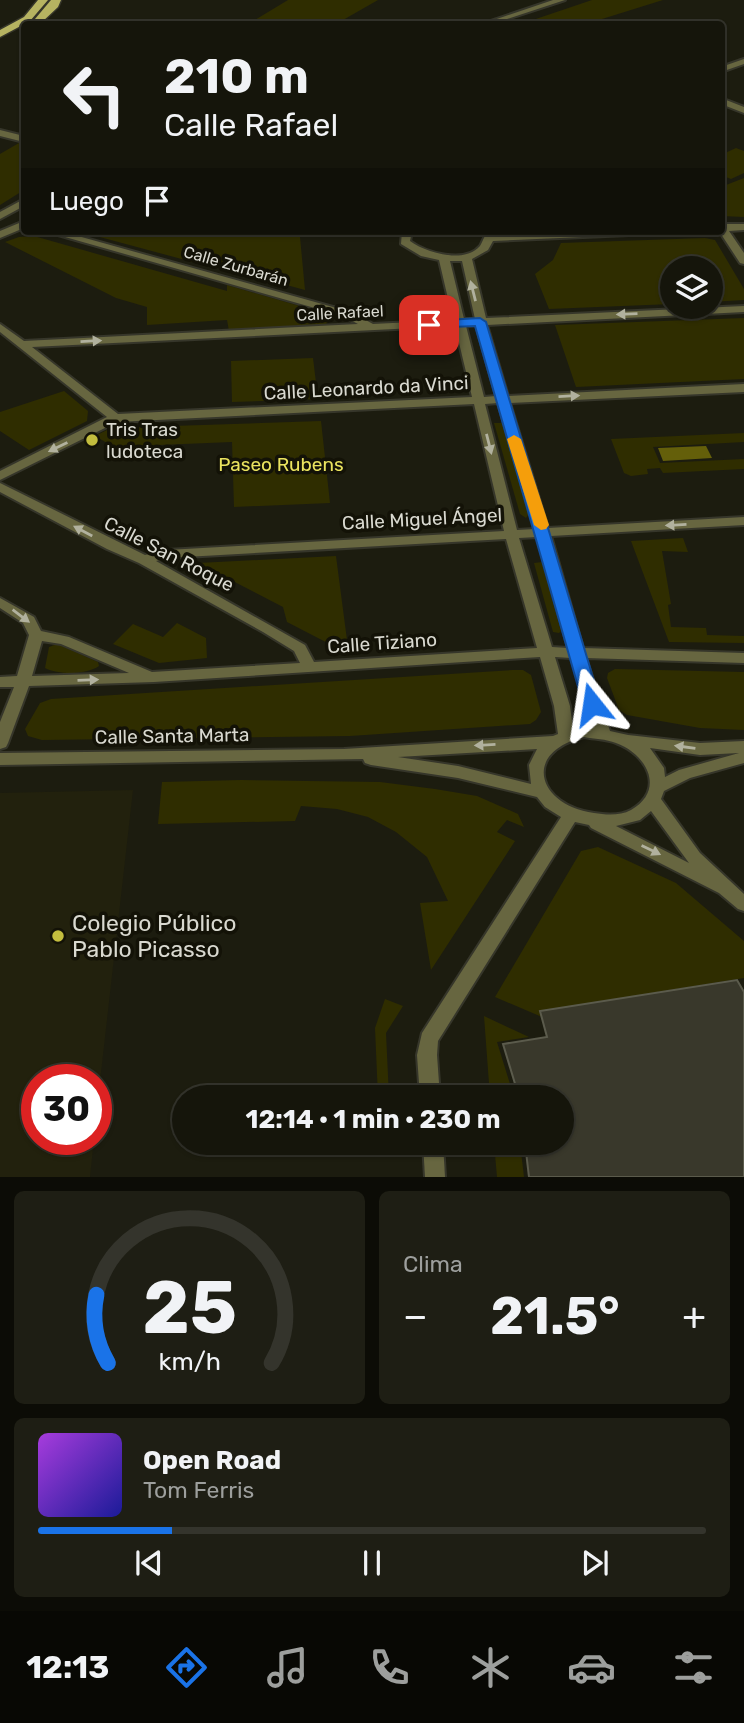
<!DOCTYPE html>
<html lang="es">
<meta charset="utf-8">
<style>
body{margin:0;font-family:Rubik,sans-serif;background:#1e1e14;color:#f1f3f6;height:100vh;display:flex;flex-direction:column;font-size:26px;white-space:nowrap}
*{box-sizing:border-box;margin:0}
p{font-size:23px;color:#9d9f9d}
.icon{flex:none;width:38px;height:38px;fill:none;stroke:currentColor;stroke-width:2;stroke-linecap:round;stroke-linejoin:round}
.map{position:relative;height:1177px;overflow:hidden}
.sheet{display:flex;flex-direction:column;gap:14px;padding:14px;background:#0c0c06;flex:1}
.sheet>*{flex:none}
.hud{position:absolute;left:21px;top:21px;width:704px;height:214px;border-radius:7px;box-shadow:0 2px 5px #0004,0 0 0 2px #34342c;background:#15150b;color:#f1f3f6;overflow:hidden}
.buttons{position:absolute;left:660px;top:256px;display:grid;gap:14px}
.buttons a{display:grid;place-items:center;width:63px;height:63px;border-radius:50%;background:#15150b;box-shadow:0 2px 5px #0004,0 0 0 2px #34342c;font-size:35px}
.speed{position:absolute;left:21px;top:1064px;display:flex;gap:14px;font-size:35px;font-weight:700;text-align:center}
.speed>*{display:grid;place-content:center;width:91px;height:91px;border-radius:50%;background:#15150b;box-shadow:0 2px 5px #0004,0 0 0 2px #34342c;line-height:1}
.speed .limit{border:10px solid #d22;background:#fff;color:#111}
.pin{position:absolute;display:grid;place-items:center;width:60px;height:60px;color:#fff;margin:-30px;border-radius:14px;box-shadow:0 4px 10px #0006}
.me{position:absolute;width:77px;margin:-38px;rotate:345deg;stroke-linejoin:round;filter:drop-shadow(0 0 5px #0008)}
.turn{display:flex;align-items:center;gap:24px;height:147px;padding:0 28px;font-size:32px}
.turn .icon{width:91px;height:91px;stroke-width:2.5}
.turn b{display:block;font-size:49px;line-height:60px}
.then{display:flex;align-items:center;height:66px;padding:0 28px;background:#0003;gap:14px;font-size:26px}
.big{font-size:52px;font-weight:700;line-height:1.1}
.sheet .tile{flex:1;display:flex;flex-direction:column;justify-content:center;gap:10px;min-width:0;padding:0 24px;border-radius:10px;background:#1e1e14}
.sheet .dial{align-items:center;gap:0}
.dial svg{height:182px;overflow:visible;fill:none;stroke:#34342c;stroke-width:7;stroke-linecap:round;text-anchor:middle}
.dial text{fill:#f1f3f6;stroke:none}
.song{display:flex;align-items:center;gap:21px}
.cover{width:84px;height:84px;border-radius:10px;background:linear-gradient(135deg,hsl(280 70% 55%),hsl(240 70% 35%))}
.played{height:7px;border-radius:4px;background:linear-gradient(90deg,#1a73e8 20%,#34342c 20%)}
.keys{display:flex;justify-content:space-around;direction:ltr}
.heat{display:flex;justify-content:space-between;align-items:center;font-size:38px;direction:ltr}
.sheet .tiles{flex:1;display:grid;gap:14px;grid-template-columns:1fr 1fr}
.tile:last-child{grid-column:span 2}
.trip{position:absolute;left:172px;top:1085px;width:402px;height:70px;border-radius:35px;background:#15150b;box-shadow:0 2px 5px #0004,0 0 0 2px #34342c;font-weight:700;line-height:70px;text-align:center}
.dock{display:flex;height:112px;justify-content:space-around;align-items:center;background:#080804;color:#9d9f9d}
.dock .icon{width:49px;height:49px}
.dock .active{color:#1a73e8}
.dock b{font-size:32px;color:#f1f3f6}
.map>svg:first-child{display:block}
</style>
<div class="map">
<svg width="744" height="1177" viewBox="0 0 744 1177">
<rect width="100%" height="100%" fill="#1c1c0f"/>
<polygon fill="#22210d" points="133,790 96,1117 96,1080 37,1080 37,1139 94,1139 90,1177 0,1177 0,793"/>
<g fill="#2f2d00">
<polygon points="288,0 378,0 336,24 248,24"/>
<polygon points="592,0 663,0 586,24 524,23"/>
<polygon points="19,143 24,145 24,190 0,205 0,154"/>
<polygon points="736,148 744,151 744,173 731,179 721,175 721,158 726,155 723,154"/>
<polygon points="744,178 744,217 721,216 721,187"/>
<polygon points="104,231 291,231 303,234 300,237 305,290 227,269 226,265 215,268 96,236"/>
<polygon points="34,236 227,291 227,285 327,314 331,319 324,326 229,331 227,320 147,325 147,307 116,298 5,242 19,237"/>
<polygon points="705,238 715,240 744,289 744,300 711,302 710,268 672,268 672,304 549,309 535,274 553,260 561,243"/>
<polygon points="744,318 744,379 576,387 555,325"/>
<polygon points="313,358 318,399 232,402 231,361"/>
<polygon points="64,391 88,411 87,421 29,450 0,431 0,412"/>
<polygon points="321,421 330,503 234,507 232,442 159,445 133,458 95,436 111,428"/>
<polygon points="494,423 502,423 529,514 526,518 520,514"/>
<polygon points="744,433 744,442 653,447 660,463 744,459 744,469 663,473 660,468 647,469 648,474 631,476 624,473 611,439"/>
<polygon points="683,538 688,552 662,551 671,604 668,605 671,627 706,628 707,635 744,636 744,643 669,642 631,541"/>
<polygon points="336,556 347,640 350,640 352,651 345,652 287,622 283,607 198,563"/>
<polygon points="542,562 561,631 559,633 553,632 534,563"/>
<polygon points="177,623 206,638 207,658 159,663 113,644 133,624 163,637"/>
<path d="M57 644 98 662 99 666C86 675 59 675 45 668L49 647Z"/>
<polygon points="615,669 744,672 744,730 700,728 627,715 619,710 607,678 608,673"/>
<polygon points="512,670 523,670 531,675 541,712 536,720 530,724 350,736 42,740 28,736 25,729 40,703 51,699"/>
<polygon points="241,780 380,782 435,789 477,796 518,814 524,827 507,820 497,832 515,841 431,970 420,903 448,901 427,857 396,832 368,817 337,809 301,806 295,821 158,824 162,782"/>
<polygon points="598,847 676,883 744,941 744,978 541,1011 542,1017 495,997 581,851"/>
<polygon points="385,999 403,1006 386,1033 389,1097 378,1097 375,1028"/>
<polygon points="484,1016 529,1037 497,1042 514,1097 490,1097"/>
<polygon points="494,1143 520,1143 524,1177 497,1177"/>
</g>
<polygon fill="#645f0a" points="706,446 712,458 663,461 658,448"/>
<polygon fill="#39382b" stroke="#5b5b4c" stroke-width="2" points="737,980 744,992 744,1177 529,1177 525,1143 562,1143 562,1097 519,1097 503,1044 547,1037 540,1011"/>
<g fill="none" stroke-linecap="round" stroke-linejoin="round">
<g stroke="#36362a" stroke-width="4">
<g id="street">
<polygon points="553,0 565,0 492,24 482,24"/>
<polygon points="744,59 744,64 721,72 721,67"/>
<polygon points="721,98 744,107 744,113 721,104"/>
<polygon points="0,130 24,136 24,142 0,136"/>
<polygon points="24,199 24,206 0,219 0,212"/>
<polygon points="24,221 24,228 0,238 0,231"/>
<polygon points="721,224 744,224 744,230 729,231 744,253 744,264 740,263 719,231 721,231"/>
<path d="M44 231H60L351 312 373 324 453 320 439 260 421 256 401 244 402 231H412L410 241C426 253 465 264 480 246 482 243 483 239 485 236L489 235 582 231H657L652 234 493 241 488 250 472 259 486 318 744 306V312L487 325 508 396 744 384V392L510 403 548 528 744 517V525L551 536 583 648 744 653V663L586 658 610 731 628 735 700 743 744 741V763L690 778 664 791 661 799 700 853 744 894V911L738 909 719 893 591 828 589 825 575 822 438 1041 437 1055 440 1097H420L417 1055 422 1033 561 817 545 807 537 797 458 778 371 765 365 763 363 759 0 765V753L344 749 553 736 558 734 554 706 540 657 154 682 29 686 8 743 6 747 0 749V722L14 687H0V677L17 676 29 635 23 623 0 608V598L34 617 41 631 69 637 152 672 300 663 294 651 263 632 139 563 107 549 0 492V483L145 555 167 550 504 531 474 404 117 422 0 480V471L107 417 0 332V324L24 341 358 324 343 316ZM450 261H462L475 319H464ZM476 325 496 396 484 397 466 326ZM455 326 472 397 118 414 32 347ZM498 403 535 529 517 530 485 404ZM537 537 568 648 552 647 519 538ZM506 539 537 648 314 662 305 645 156 561 167 558ZM42 641 61 644 129 673 32 676ZM555 657 571 658 594 728 584 727 573 729 570 706ZM584 737C594 739 606 739 616 743 647 754 666 790 631 810 620 816 606 815 594 813 539 806 520 753 584 737ZM650 748 700 755 739 753 679 770 665 777 664 768ZM537 749 529 765 531 784 458 766 398 757ZM651 811 689 863 616 826 640 820Z"/>
<polygon points="423,1143 443,1143 445,1177 425,1177"/>
</g>
</g>
<g stroke="#36362a" stroke-width="3">
<g id="primary">
<polygon points="38,0 48,0 30,21 0,37 0,30 24,17"/>
<polygon points="51,0 61,0 58,7 41,23 35,23 35,19"/>
</g>
</g>
<use href="#street" fill="#676640" fill-rule="evenodd"/>
<use href="#primary" fill="#b6b361" fill-rule="evenodd"/>
</g>
<defs><path id="oneway-solid" d="M-6-.8H1V-3.2L6.5 0L1 3.2V.8H-6Z" transform="scale(1.75)"/></defs>
<g fill="#b1b19e">
<use href="#oneway-solid" transform="translate(473 291) rotate(-104)"/>
<use href="#oneway-solid" transform="translate(627 314) rotate(178)"/>
<use href="#oneway-solid" transform="translate(91 341) rotate(-3)"/>
<use href="#oneway-solid" transform="translate(569 396) rotate(-3)"/>
<use href="#oneway-solid" transform="translate(489 444) rotate(76)"/>
<use href="#oneway-solid" transform="translate(58 447) rotate(154)"/>
<use href="#oneway-solid" transform="translate(676 525) rotate(177)"/>
<use href="#oneway-solid" transform="translate(83 531) rotate(-152)"/>
<use href="#oneway-solid" transform="translate(21 616) rotate(37)"/>
<use href="#oneway-solid" transform="translate(88 680) rotate(-2)"/>
<use href="#oneway-solid" transform="translate(485 745) rotate(177)"/>
<use href="#oneway-solid" transform="translate(685 747) rotate(-172)"/>
<use href="#oneway-solid" transform="translate(651 850) rotate(26)"/>
</g>
<polygon fill="#1a73e8" stroke="#114b97" stroke-width="2" points="480,318 486,322 601,704 598,708 592,710 583,704 475,326 429,328 422,325 429,321"/>
<polygon fill="#f59e0b" points="514,435 521,439 549,525 546,529 541,530 534,525 507,439"/>
<g fill="#c3bd3e" stroke="#131207" stroke-width="2.5">
<circle cx="92" cy="440" r="7"/>
<circle cx="58" cy="936" r="7"/>
</g>
<g text-anchor="middle" dominant-baseline="central" stroke-width="7" stroke-linejoin="round" paint-order="stroke">
<g font-size="16" fill="#d9d9d0" stroke="#131207">
<text transform="translate(236 266) rotate(16)">Calle Zurbarán</text>
<text transform="translate(340 313) rotate(-3)">Calle Rafael</text>
</g>
<g font-size="19" fill="#d9d9d0" stroke="#131207">
<text transform="translate(366 388) rotate(-3)">Calle Leonardo da Vinci</text>
<text transform="translate(422 519) rotate(-3)">Calle Miguel Ángel</text>
<text transform="translate(169 554) rotate(27)">Calle San Roque</text>
<text transform="translate(382 643) rotate(-4)">Calle Tiziano</text>
<text transform="translate(172 736) rotate(-1)">Calle Santa Marta</text>
</g>
<g font-size="19" fill="#d9d9d0" stroke="#131207" text-anchor="start">
<text x="106" y="429">Tris Tras<tspan x="106" dy="22">ludoteca</tspan></text>
</g>
<g font-size="19" fill="#eae35f" stroke="#131207">
<text x="281" y="464">Paseo Rubens</text>
</g>
<g font-size="23" fill="#d9d9d0" stroke="#131207" text-anchor="start">
<text x="72" y="923">Colegio Público<tspan x="72" dy="26">Pablo Picasso</tspan></text>
</g>
</g>
</svg>
<div class="buttons">
<a><svg class="icon" aria-label="layers" viewBox="0 0 24 24"><path d="M12 4l9 5-9 5-9-5zM3 14l9 5 9-5"/></svg></a>
</div>
<div class="speed"><div class="limit">30</div></div>
<div class="pin" style="left:429px;top:325px;background:#d93025"><svg class="icon" aria-label="arrive" viewBox="0 0 24 24"><path d="M6 21V4h12l-3 4 3 4H6"/></svg></div>
<svg class="me" style="left:592px;top:704px" viewBox="-20 -20 40 40"><path d="M0-17L14 15 0 8-14 15z" fill="#1a73e8" stroke="#fff" stroke-width="4"/></svg>
<div class="trip">12:14 · 1 min · 230 m</div>
<div class="hud">
<div class="turn"><svg class="icon" aria-label="left" viewBox="0 0 24 24"><path d="M17 20v-9H6M10 6l-5 5 5 5"/></svg><div><b>210 m</b>Calle Rafael</div></div>
<div class="then">Luego<svg class="icon" aria-label="arrive" viewBox="0 0 24 24"><path d="M6 21V4h12l-3 4 3 4H6"/></svg></div>
</div>
</div>
<section class="sheet">
<div class="tiles">
<div class="tile dial"><svg viewBox="0 0 100 80">
<path d="M14 69A42 42 0 1 1 86 69"/>
<path d="M14 69A42 42 0 0 1 9 39" stroke="#1a73e8"/>
<text x="50" y="56" font-size="32" font-weight="700">25</text>
<text x="50" y="72" font-size="11">km/h</text>
</svg></div>
<div class="tile"><p>Clima</p>
<div class="heat"><a>−</a><b class="big">21.5°</b><a>+</a></div>
</div>
<div class="tile">
<div class="song"><i class="cover"></i><div><b>Open Road</b><p>Tom Ferris</p></div></div>
<div class="played"></div>
<div class="keys"><svg class="icon" aria-label="previous" viewBox="0 0 24 24"><path d="M18 5L8 12l10 7zM5 5v14"/></svg><svg class="icon" aria-label="pause" viewBox="0 0 24 24"><path d="M8 5v14M16 5v14"/></svg><svg class="icon" aria-label="next" viewBox="0 0 24 24"><path d="M6 5l10 7-10 7zM19 5v14"/></svg></div>
</div>
</div>
</section>
<nav class="dock">
<b>12:13</b>
<svg class="icon active" aria-label="directions" viewBox="0 0 24 24"><path d="M12 3l9 9-9 9-9-9zM9 14v-3h6M13 9l2 2-2 2"/></svg>
<svg class="icon" aria-label="music" viewBox="0 0 24 24"><path d="M9 18V5l10-2v13"/><circle cx="6" cy="18" r="3"/><circle cx="16" cy="16" r="3"/></svg>
<svg class="icon" aria-label="phone" viewBox="0 0 24 24"><path d="M5 4h4l2 5-3 2q2 4 5 5l2-3 5 2v4C11 20 4 13 5 4z"/></svg>
<svg class="icon" aria-label="climate" viewBox="0 0 24 24"><path d="M12 3v18M4 7l16 10M4 17L20 7"/></svg>
<svg class="icon" aria-label="car" viewBox="0 0 24 24"><path d="M5 17H2v-5l4-1 3-4h7l3 4 3 1v5h-3M9 17h6M6 11h13"/><circle cx="7" cy="17" r="2"/><circle cx="17" cy="17" r="2"/></svg>
<svg class="icon" aria-label="filters" viewBox="0 0 24 24"><path d="M4 7h16M4 17h16"/><circle cx="9" cy="7" r="2"/><circle cx="15" cy="17" r="2"/></svg>
</nav>
